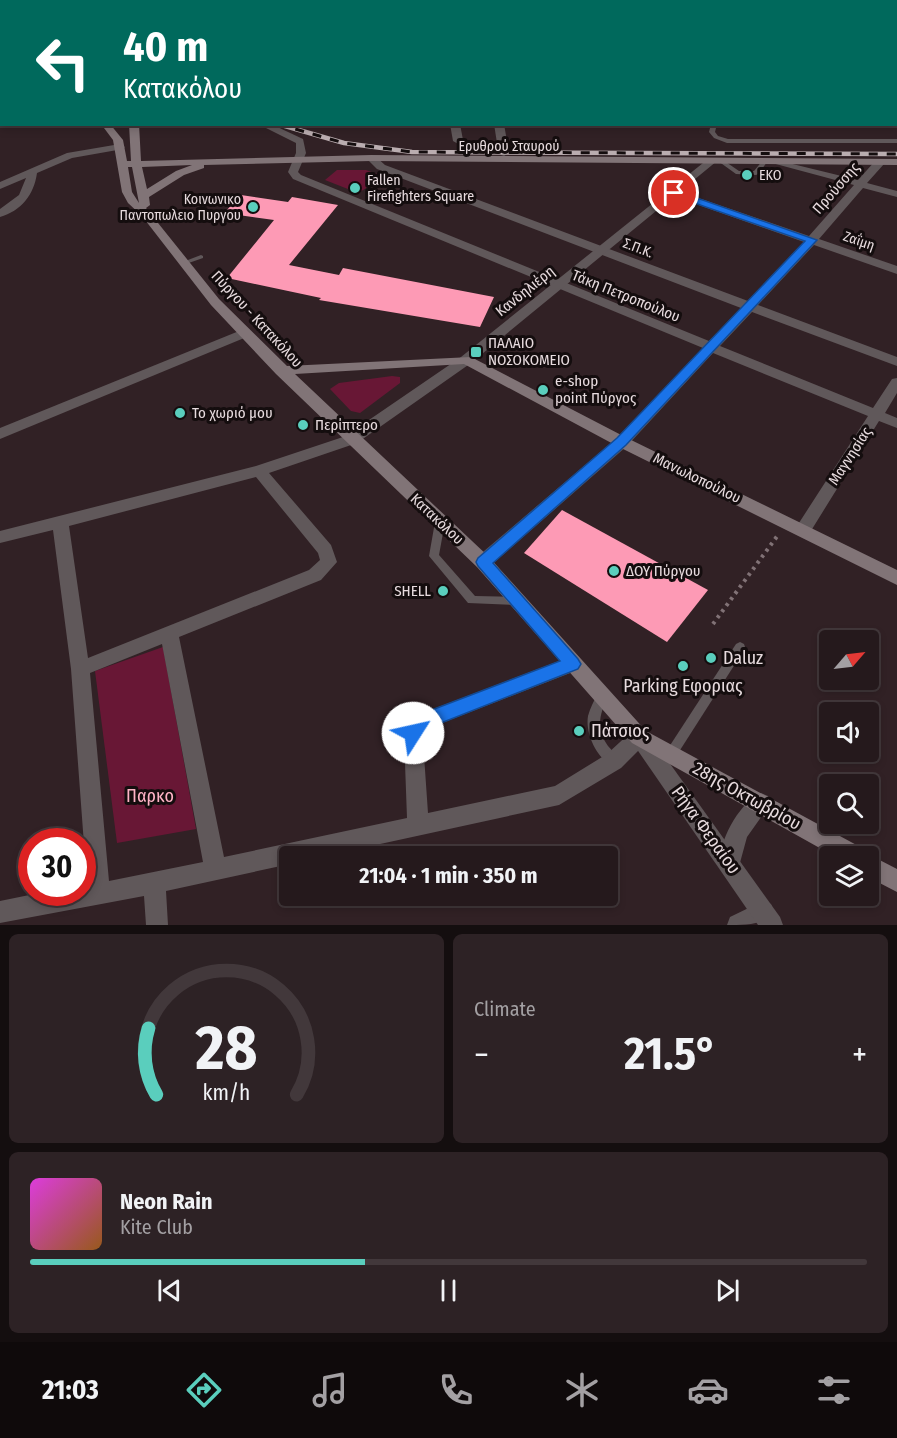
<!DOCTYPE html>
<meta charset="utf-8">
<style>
body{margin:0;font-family:"Fira Sans Condensed",sans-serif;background:#2d2225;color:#f1f3f6;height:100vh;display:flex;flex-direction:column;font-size:22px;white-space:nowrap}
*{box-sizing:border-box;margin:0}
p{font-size:20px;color:#a3a0a3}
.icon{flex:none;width:33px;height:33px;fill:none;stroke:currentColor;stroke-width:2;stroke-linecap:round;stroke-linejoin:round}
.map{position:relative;height:925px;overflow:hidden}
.sheet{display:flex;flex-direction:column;gap:9px;padding:9px;background:#140e0f;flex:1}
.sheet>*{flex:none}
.hud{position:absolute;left:0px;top:0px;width:897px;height:126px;box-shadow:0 3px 9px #0003,0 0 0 2px #42383b;background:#00695c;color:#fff;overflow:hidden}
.needle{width:39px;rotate:62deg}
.buttons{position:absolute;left:819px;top:630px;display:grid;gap:12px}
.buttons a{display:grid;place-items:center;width:60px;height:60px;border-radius:6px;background:#25191c;box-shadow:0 3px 9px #0003,0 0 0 2px #42383b;font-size:30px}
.speed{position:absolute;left:18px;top:828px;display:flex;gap:12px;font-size:30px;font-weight:700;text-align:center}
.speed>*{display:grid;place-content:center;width:78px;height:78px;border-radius:50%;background:#25191c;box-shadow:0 3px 9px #0003,0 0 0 2px #42383b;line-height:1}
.speed .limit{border:9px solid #d22;background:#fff;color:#111}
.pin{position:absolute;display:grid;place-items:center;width:51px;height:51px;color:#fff;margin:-26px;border:3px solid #fff;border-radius:50%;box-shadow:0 2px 6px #0007}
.me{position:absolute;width:66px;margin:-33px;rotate:55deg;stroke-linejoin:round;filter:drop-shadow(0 0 4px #0008)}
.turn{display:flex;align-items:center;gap:21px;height:126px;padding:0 24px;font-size:27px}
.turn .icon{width:78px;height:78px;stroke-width:2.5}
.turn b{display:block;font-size:42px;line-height:51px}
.big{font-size:45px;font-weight:700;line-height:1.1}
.sheet .widget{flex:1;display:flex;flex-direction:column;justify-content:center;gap:9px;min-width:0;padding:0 21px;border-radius:9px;background:#2d2225}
.sheet .dial{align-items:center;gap:0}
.dial svg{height:156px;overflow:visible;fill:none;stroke:#42383b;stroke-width:7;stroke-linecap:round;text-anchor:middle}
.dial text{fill:#f1f3f6;stroke:none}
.song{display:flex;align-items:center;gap:18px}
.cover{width:72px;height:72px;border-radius:9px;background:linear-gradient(135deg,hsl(300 70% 55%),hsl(30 70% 35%))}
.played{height:6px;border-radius:3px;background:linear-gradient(90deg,#5acebd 40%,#42383b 40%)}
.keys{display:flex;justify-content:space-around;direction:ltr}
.heat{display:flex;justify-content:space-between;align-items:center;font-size:33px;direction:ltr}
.sheet .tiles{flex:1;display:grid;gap:9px;grid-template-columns:1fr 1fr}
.widget:last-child{grid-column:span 2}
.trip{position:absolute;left:279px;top:846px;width:339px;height:60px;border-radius:6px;background:#25191c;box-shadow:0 3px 9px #0003,0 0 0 2px #42383b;font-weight:700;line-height:60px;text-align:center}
.menu{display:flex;height:96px;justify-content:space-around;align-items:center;background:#0f0a0b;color:#a3a0a3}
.menu .icon{width:42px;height:42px}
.menu .current{color:#5acebd}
.menu b{font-size:27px;color:#f1f3f6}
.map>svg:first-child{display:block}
</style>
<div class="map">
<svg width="897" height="925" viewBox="0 0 897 925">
<rect width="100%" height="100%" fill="#312125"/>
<g fill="#681735">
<polygon points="337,170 366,170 385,177 358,193 325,180"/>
<polygon points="392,376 400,377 400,383 360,413 351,411 330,389 339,383"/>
<polygon points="163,647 196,829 117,843 95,671"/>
</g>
<g fill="#fd9ab5">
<polygon points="241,195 288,202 292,197 338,205 289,265 339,275 343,268 494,297 480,327 319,300 321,298 227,278 274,220 224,213"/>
<polygon points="562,510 708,590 667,642 524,553"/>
</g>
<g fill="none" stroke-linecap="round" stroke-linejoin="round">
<polyline stroke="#817276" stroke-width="4" stroke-dasharray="3 4.5" stroke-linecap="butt" points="713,624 778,535"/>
<g fill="#60585a" fill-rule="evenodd">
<polygon points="711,124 717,124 715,132 718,136 728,139 897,139 897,143 727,143 714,138 709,132"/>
<polygon points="765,159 768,161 758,174 756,175 736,174 718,161 723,160 739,171 754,171 763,160"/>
<polygon points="201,255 203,256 203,258 183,265 180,263"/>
<polygon points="440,518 443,519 445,522 439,555 475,596 517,597 521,598 522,601 521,604 517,605 468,603 429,556 435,522 437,519"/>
<polygon points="740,642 744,644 745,647 744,650 675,758 671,760 667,758 665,754 667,750 736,644"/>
<path d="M602 692 606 693 608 697C599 714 596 730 608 746 612 751 617 755 620 761L618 765 614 767C597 759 585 734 588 716 590 708 594 701 598 693Z"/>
</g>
<g fill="#60585a" fill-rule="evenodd">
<polygon points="340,0 350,0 338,2"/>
<polygon points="441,0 449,0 440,2"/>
<polygon points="258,124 271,124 303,139 306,153 298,172 301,175 709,341 741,308 377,169 366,158 375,156 385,165 748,301 804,242 670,195 670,191 678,191 809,236 854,185 772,163 772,159 858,180 876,160 884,160 884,164 867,183 897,191 897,197 863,188 819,239 897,266 897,274 814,245 758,305 897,357 897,366 752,312 720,346 873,408 892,379 897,378 897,393 885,413 897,418 897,428 879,421 809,534 797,534 795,530 797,526 868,416 713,353 627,446 489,567 483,569 477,567 475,562 477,557 617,438 703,348 293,179 288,172 296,153 296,143"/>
<polygon points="450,124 460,124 463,140 471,144 497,143 494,124 504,124 509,153 504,156 501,155 498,149 469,150 453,141"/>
<path d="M120 144 125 147 123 149 72 158 37 173C34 195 21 211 0 217V209L19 195 26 178 0 189V182L67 153Z"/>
<polygon points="244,329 249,330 250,333 249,336 0,439 0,428"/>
<path d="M352 434 359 439 357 443 269 473 331 545 337 562 321 580 179 637 224 857 407 818 404 736 413 719 428 711 572 656 578 658 581 664 578 670 442 723 427 732 423 741 428 813 555 786 607 754 632 731 639 728 646 731 649 737 646 743 621 768 559 805 325 856H290V864L166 891 168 925H146L144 896 0 923V901L44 892H82V885H87L71 669 53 530 0 543V531L256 466ZM256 477 318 553 320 560 309 570 88 658 69 526ZM162 644 203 862 109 881 90 673Z"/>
<path d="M761 793 768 796 771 803 747 837 738 870 730 873 722 870C713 848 740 801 761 793Z"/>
<path d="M763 901 771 904 774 912C767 925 744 925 727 925L730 917Z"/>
</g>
<g fill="#60585a" fill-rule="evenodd">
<rect x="0" y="112" width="2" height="6"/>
<polygon points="708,159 717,161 471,363 357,443 347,443 345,439 347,435 461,357"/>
<polygon points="641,730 648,733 780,917 783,925 758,925 634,745 631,739 634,733"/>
</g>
<g fill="#817477" fill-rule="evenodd">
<rect x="127" y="0" width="8" height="2"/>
<path d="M101 124H110L123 140 127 161H131L129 124H139L141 161 371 155 897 159V165L371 161 204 165V168L184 175 149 197 150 205 146 208 219 299 287 366 471 357 627 438 897 570V585L617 446 464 364 295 374 489 557 646 731 862 848 865 856 868 854 897 869V892L868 877V856H834L632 743 477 567 276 374 211 305 142 216 128 203 122 192 113 140ZM192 165 176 171 147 189 142 167ZM128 167H132L139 203 132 192Z"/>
</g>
<g stroke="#baadb0" stroke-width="4.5">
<polyline id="rail" points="278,124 344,143 412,152 897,154"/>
</g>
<use href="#rail" stroke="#140d0e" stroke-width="3" stroke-dasharray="9" stroke-linecap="butt"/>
</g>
<path fill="#1a73e8" stroke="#114b97" stroke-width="1.5" d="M671 191H677L817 240 626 445 493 563 578 659 581 664 578 669 441 723C431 728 423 737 413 741L407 738 405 733C410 721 418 717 429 711L560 661 478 566 476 562 478 558 617 438 805 241 671 195Z"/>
<g fill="#5acebd" stroke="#140d0e" stroke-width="2">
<circle cx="747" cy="175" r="6"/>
<circle cx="355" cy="188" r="6"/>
<circle cx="253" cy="207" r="6"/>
<rect x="470" y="346" width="12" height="12" rx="3"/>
<circle cx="543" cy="390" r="6"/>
<circle cx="180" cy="413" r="6"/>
<circle cx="303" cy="425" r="6"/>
<circle cx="614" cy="571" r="6"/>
<circle cx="443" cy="591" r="6"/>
<circle cx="711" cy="658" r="6"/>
<circle cx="683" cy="666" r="6"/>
<circle cx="579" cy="731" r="6"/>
</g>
<g text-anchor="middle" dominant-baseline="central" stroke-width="6" stroke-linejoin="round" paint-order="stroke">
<g font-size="14" fill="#e7dbde" stroke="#140d0e">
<text x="509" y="146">Ερυθρού Σταυρού</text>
<text transform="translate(859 241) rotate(19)">Ζαΐμη</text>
<text transform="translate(638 248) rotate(21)">Σ.Π.Κ.</text>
</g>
<g font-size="14" fill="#e7dbde" stroke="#140d0e" text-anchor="start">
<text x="759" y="175">EKO</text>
<text x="367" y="180">Fallen<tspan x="367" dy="16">Firefighters Square</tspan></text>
<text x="241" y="199" text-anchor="end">Κοινωνικο<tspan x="241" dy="16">Παντοπωλειο Πυργου</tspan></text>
</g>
<g font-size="15" fill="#e7dbde" stroke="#140d0e">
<text transform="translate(836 188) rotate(-49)">Προύσσης</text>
<text transform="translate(525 291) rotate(-39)">Κανδηλιέρη</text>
<text transform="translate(626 296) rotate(22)">Τάκη Πετροπούλου</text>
<text transform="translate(257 319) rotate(47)">Πύργου - Κατακόλου</text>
<text transform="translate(850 456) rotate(-57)">Μαγνησίας</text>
<text transform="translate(697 478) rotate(26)">Μανωλοπούλου</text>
<text transform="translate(437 519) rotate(43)">Κατακόλου</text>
</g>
<g font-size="15" fill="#e7dbde" stroke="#140d0e" text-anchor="start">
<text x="488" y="343">ΠΑΛΑΙΟ<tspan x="488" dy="17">ΝΟΣΟΚΟΜΕΙΟ</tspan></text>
<text x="555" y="381">e-shop<tspan x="555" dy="17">point Πύργος</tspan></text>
<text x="192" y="413">Το χωριό μου</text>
<text x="315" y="425">Περίπτερο</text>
<text x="626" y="571">ΔΟΥ Πύργου</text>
<text x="431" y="591" text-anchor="end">SHELL</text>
</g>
<g font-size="18" fill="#e7dbde" stroke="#140d0e" text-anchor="start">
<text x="723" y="658">Daluz</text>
<text x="683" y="686" text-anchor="middle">Parking Εφοριας</text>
<text x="591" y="731">Πάτσιος</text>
</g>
<g font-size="18" fill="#ffb3c6" stroke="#140d0e">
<text x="150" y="796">Παρκο</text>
</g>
<g font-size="18" fill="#e7dbde" stroke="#140d0e">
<text transform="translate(747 796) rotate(29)">28ης Οκτωβρίου</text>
<text transform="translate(706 830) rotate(54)">Ρήγα Φεραίου</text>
</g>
</g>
</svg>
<div class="buttons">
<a><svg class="needle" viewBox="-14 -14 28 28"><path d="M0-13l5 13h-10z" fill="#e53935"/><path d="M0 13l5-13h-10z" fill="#a3a0a3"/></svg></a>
<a><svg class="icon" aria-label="sound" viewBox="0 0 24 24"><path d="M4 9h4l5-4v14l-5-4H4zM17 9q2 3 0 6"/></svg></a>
<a><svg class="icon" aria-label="search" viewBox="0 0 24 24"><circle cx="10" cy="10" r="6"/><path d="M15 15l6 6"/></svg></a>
<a><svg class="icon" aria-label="layers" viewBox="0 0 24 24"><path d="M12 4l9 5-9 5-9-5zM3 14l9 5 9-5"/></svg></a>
</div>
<div class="speed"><div class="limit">30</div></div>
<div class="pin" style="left:674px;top:193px;background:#d93025"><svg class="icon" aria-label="arrive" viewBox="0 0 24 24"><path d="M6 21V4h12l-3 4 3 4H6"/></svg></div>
<svg class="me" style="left:413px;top:733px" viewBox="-20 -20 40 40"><circle r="19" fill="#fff"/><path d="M0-13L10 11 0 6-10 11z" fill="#1a73e8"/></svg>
<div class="trip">21:04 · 1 min · 350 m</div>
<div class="hud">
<div class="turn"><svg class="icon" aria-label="left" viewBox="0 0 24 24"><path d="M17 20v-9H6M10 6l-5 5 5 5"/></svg><div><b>40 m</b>Κατακόλου</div></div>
</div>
</div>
<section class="sheet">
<div class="tiles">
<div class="widget dial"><svg viewBox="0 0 100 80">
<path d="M14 69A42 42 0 1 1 86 69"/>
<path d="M14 69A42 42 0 0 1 10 35" stroke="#5acebd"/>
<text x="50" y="56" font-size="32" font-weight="700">28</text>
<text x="50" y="72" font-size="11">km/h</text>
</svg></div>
<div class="widget"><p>Climate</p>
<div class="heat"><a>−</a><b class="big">21.5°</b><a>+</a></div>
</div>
<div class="widget">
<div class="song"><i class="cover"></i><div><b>Neon Rain</b><p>Kite Club</p></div></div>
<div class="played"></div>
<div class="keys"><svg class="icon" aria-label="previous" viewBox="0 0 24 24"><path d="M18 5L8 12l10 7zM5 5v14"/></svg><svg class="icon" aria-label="pause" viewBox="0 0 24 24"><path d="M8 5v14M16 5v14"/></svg><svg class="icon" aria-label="next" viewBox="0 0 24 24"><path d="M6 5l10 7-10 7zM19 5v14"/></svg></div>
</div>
</div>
</section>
<nav class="menu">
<b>21:03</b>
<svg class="icon current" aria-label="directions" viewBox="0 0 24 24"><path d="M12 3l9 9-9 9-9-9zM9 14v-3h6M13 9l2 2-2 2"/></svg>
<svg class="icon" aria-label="music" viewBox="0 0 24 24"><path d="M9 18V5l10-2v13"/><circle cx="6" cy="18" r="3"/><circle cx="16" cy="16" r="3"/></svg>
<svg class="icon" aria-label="phone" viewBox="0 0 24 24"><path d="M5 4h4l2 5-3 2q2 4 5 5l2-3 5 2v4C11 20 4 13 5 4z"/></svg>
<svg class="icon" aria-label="climate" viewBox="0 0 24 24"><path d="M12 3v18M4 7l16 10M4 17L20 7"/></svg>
<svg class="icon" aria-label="car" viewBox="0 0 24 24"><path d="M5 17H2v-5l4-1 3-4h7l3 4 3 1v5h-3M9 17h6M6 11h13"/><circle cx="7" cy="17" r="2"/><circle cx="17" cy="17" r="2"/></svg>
<svg class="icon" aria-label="filters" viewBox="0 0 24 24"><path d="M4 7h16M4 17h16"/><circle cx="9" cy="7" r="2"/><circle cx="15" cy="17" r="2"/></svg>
</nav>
